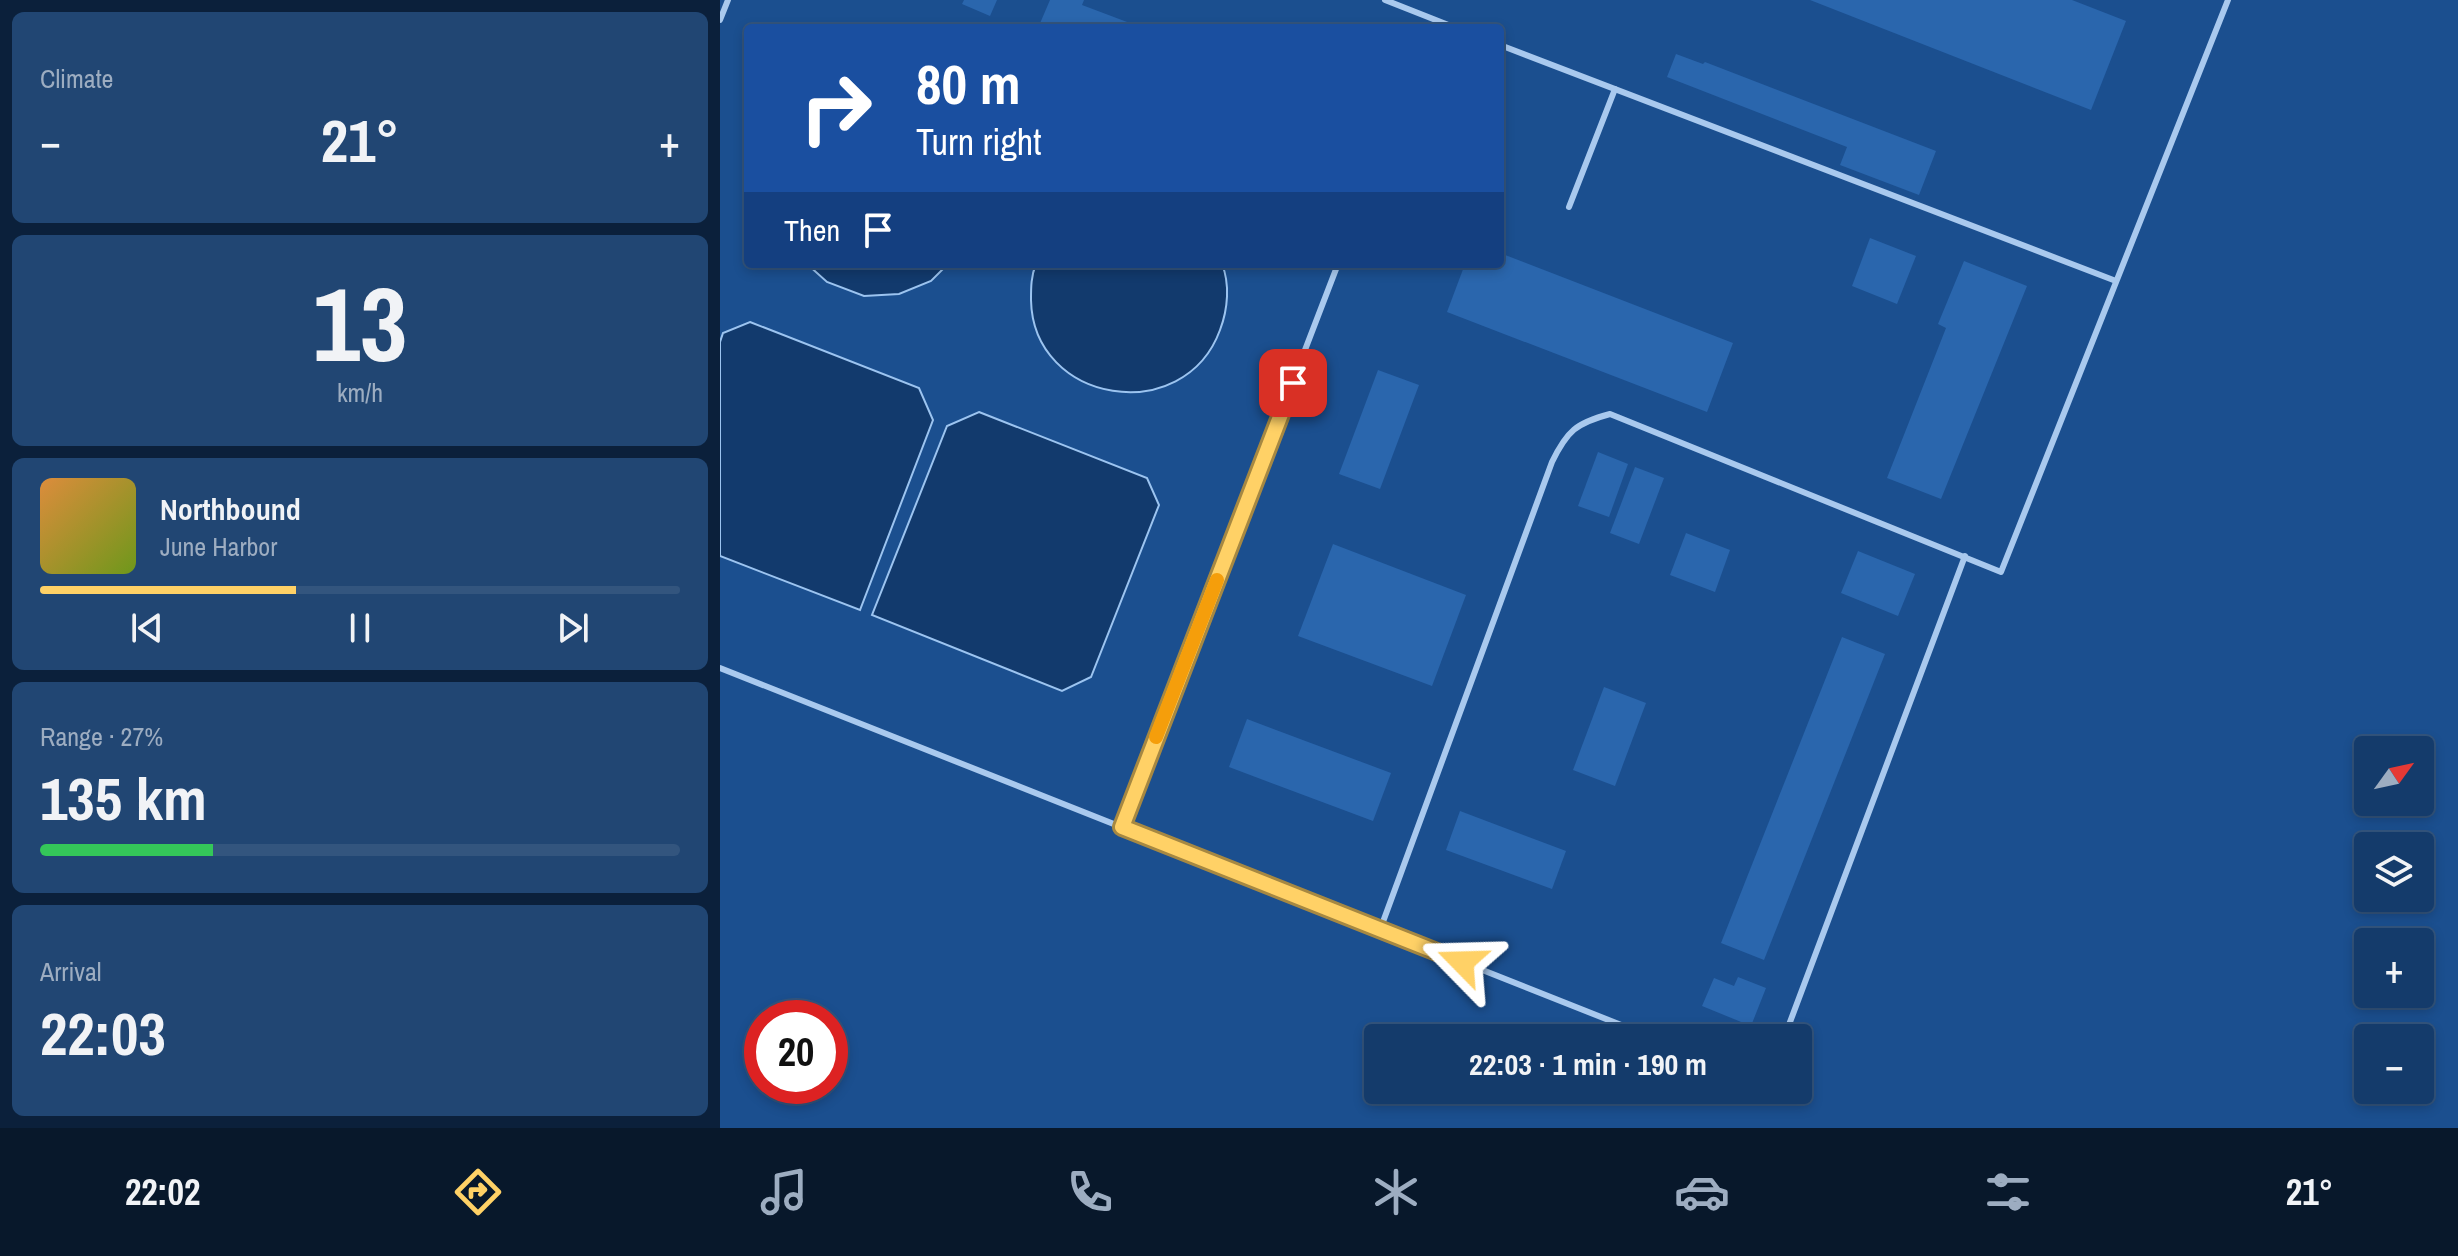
<!DOCTYPE html>
<meta charset="utf-8">
<style>
body{margin:0;font-family:"Archivo Narrow",sans-serif;background:#214673;color:#f1f3f6;height:100vh;display:flex;flex-direction:column;font-size:30px;white-space:nowrap}
*{box-sizing:border-box;margin:0}
p{font-size:26px;color:#9dadc1}
.icon{flex:none;width:44px;height:44px;fill:none;stroke:currentColor;stroke-width:2;stroke-linecap:round;stroke-linejoin:round}
.map{position:relative;flex:1;overflow:hidden}
.drawer{display:flex;flex-direction:column;gap:12px;padding:12px;background:#0b203b;width:720px}
.drawer>*{flex:none}
.top-card{position:absolute;left:24px;top:24px;width:760px;height:244px;border-radius:8px;box-shadow:0 4px 12px #0003,0 0 0 2px #33557e;background:#1a4fa0;color:#fff;overflow:hidden}
.needle{width:52px;rotate:57deg}
.controls{position:absolute;left:1634px;top:736px;display:grid;gap:16px}
.controls a{display:grid;place-items:center;width:80px;height:80px;border-radius:8px;background:#143b6b;box-shadow:0 4px 12px #0003,0 0 0 2px #33557e;font-size:40px}
.speed{position:absolute;left:24px;top:1000px;display:flex;gap:16px;font-size:40px;font-weight:700;text-align:center}
.speed>*{display:grid;place-content:center;width:104px;height:104px;border-radius:50%;background:#143b6b;box-shadow:0 4px 12px #0003,0 0 0 2px #33557e;line-height:1}
.speed .limit{border:12px solid #d22;background:#fff;color:#111}
.pin{position:absolute;display:grid;place-items:center;width:68px;height:68px;color:#fff;margin:-34px;border-radius:16px;box-shadow:0 4px 12px #0006}
.me{position:absolute;width:88px;margin:-44px;rotate:292deg;stroke-linejoin:round;filter:drop-shadow(0 0 6px #0008)}
.turn{display:flex;align-items:center;gap:28px;height:168px;padding:0 40px;font-size:36px}
.turn .icon{width:104px;height:104px;stroke-width:2.5}
.turn b{display:block;font-size:56px;line-height:68px}
.then{display:flex;align-items:center;height:76px;padding:0 40px;background:#0003;gap:16px;font-size:30px}
.big{font-size:60px;font-weight:700;line-height:1.1}
.drawer .widget{flex:1;display:flex;flex-direction:column;justify-content:center;gap:12px;min-width:0;padding:0 28px;border-radius:12px;background:#214673}
.drawer .dial{align-items:center;gap:0}
.dial b{font-size:104px;line-height:1}
.song{display:flex;align-items:center;gap:24px}
.cover{width:96px;height:96px;border-radius:12px;background:linear-gradient(135deg,hsl(30 70% 55%),hsl(80 70% 35%))}
.played{height:8px;border-radius:4px;background:linear-gradient(90deg,#ffd166 40%,#33557e 40%)}
.keys{display:flex;justify-content:space-around;direction:ltr}
.heat{display:flex;justify-content:space-between;align-items:center;font-size:44px;direction:ltr}
.charge{height:12px;border-radius:6px;background:linear-gradient(90deg,#34c759 27%,#33557e 0)}
.trip{position:absolute;left:644px;top:1024px;width:448px;height:80px;border-radius:8px;background:#143b6b;box-shadow:0 4px 12px #0003,0 0 0 2px #33557e;font-weight:700;line-height:80px;text-align:center}
.tab-bar{display:flex;height:128px;justify-content:space-around;align-items:center;background:#08182b;color:#9dadc1}
.tab-bar .icon{width:56px;height:56px}
.tab-bar .current{color:#ffd166}
.tab-bar b{font-size:36px;color:#f1f3f6}
main{display:flex;flex:1;min-height:0}
.map>svg:first-child{display:block}
</style>
<main>
<section class="drawer">
<div class="widget"><p>Climate</p>
<div class="heat"><a>−</a><b class="big">21°</b><a>+</a></div>
</div>
<div class="widget dial"><b>13</b><p>km/h</p></div>
<div class="widget">
<div class="song"><i class="cover"></i><div><b>Northbound</b><p>June Harbor</p></div></div>
<div class="played"></div>
<div class="keys"><svg class="icon" aria-label="previous" viewBox="0 0 24 24"><path d="M18 5L8 12l10 7zM5 5v14"/></svg><svg class="icon" aria-label="pause" viewBox="0 0 24 24"><path d="M8 5v14M16 5v14"/></svg><svg class="icon" aria-label="next" viewBox="0 0 24 24"><path d="M6 5l10 7-10 7zM19 5v14"/></svg></div>
</div>
<div class="widget"><p>Range · 27%</p><b class="big">135 km</b><div class="charge"></div></div>
<div class="widget"><p>Arrival</p><b class="big">22:03</b></div>
</section>
<div class="map">
<svg width="1738" height="1128" viewBox="0 0 1738 1128">
<rect width="100%" height="100%" fill="#1b4f8f"/>
<g fill="#123a6d" stroke="#9cc4f0" stroke-width="2">
<polygon points="87,264 228,264 211,281 179,294 144,296 107,282"/>
<path d="M316 264H502C510 284 508 309 500 330 464 428 313 404 311 300 311 287 311 276 316 264Z"/>
<polygon points="30,322 199,388 213,420 140,610 0,556 0,342 3,333"/>
<polygon points="259,412 427,478 439,505 371,677 342,691 152,615 227,426"/>
</g>
<g fill="#2a66ad">
<polygon points="244,0 277,0 270,16 242,4"/>
<polygon points="330,0 364,0 362,5 423,28 318,28"/>
<polygon points="1090,0 1352,0 1406,21 1371,110"/>
<polygon points="956,54 983,64 985,62 1216,151 1199,195 1120,165 1127,147 947,77"/>
<polygon points="1150,238 1196,256 1177,304 1132,286"/>
<polygon points="780,253 1013,343 987,412 727,312 745,264 780,264"/>
<polygon points="1244,261 1307,286 1221,499 1167,478 1226,328 1218,324"/>
<polygon points="658,370 699,385 660,489 619,474"/>
<polygon points="878,452 908,464 889,517 858,506"/>
<polygon points="915,467 944,478 919,544 890,533"/>
<polygon points="966,533 1010,550 995,592 950,575"/>
<polygon points="613,544 746,595 712,686 578,636"/>
<polygon points="1138,551 1195,574 1178,616 1121,593"/>
<polygon points="1122,637 1165,654 1044,960 1001,943"/>
<polygon points="884,687 926,703 895,786 853,770"/>
<polygon points="527,719 671,773 653,821 509,767"/>
<polygon points="740,811 846,851 832,889 726,850"/>
<polygon points="1018,977 1046,988 1031,1026 982,1006 994,978 1014,986"/>
</g>
<g fill="none" stroke-linecap="round" stroke-linejoin="round">
<g stroke="#a9c9ee" stroke-width="6">
<polyline points="665,0 736,28"/>
<polyline points="0,20 8,0"/>
<polyline points="780,45 1396,281"/>
<polyline points="849,207 895,89"/>
<polyline points="0,668 934,1038"/>
<polyline points="402,827 618,264"/>
<path d="M660 930 832 462C847 431 856 423 890 414L1281 572 1508 0"/>
<polyline points="1064,1038 1245,556"/>
</g>
</g>
<g fill="none" stroke-linecap="round" stroke-linejoin="round">
<g stroke="#a68842" stroke-width="20">
<polyline id="route" points="573,383 402,827 742,962"/>
</g>
<use href="#route" stroke="#ffd166" stroke-width="14"/>
<polyline stroke="#f59e0b" stroke-width="14" points="436,737 497,580"/>
</g>
</svg>
<div class="controls">
<a><svg class="needle" viewBox="-14 -14 28 28"><path d="M0-13l5 13h-10z" fill="#e53935"/><path d="M0 13l5-13h-10z" fill="#9dadc1"/></svg></a>
<a><svg class="icon" aria-label="layers" viewBox="0 0 24 24"><path d="M12 4l9 5-9 5-9-5zM3 14l9 5 9-5"/></svg></a>
<a>+</a>
<a>−</a>
</div>
<div class="speed"><div class="limit">20</div></div>
<div class="pin" style="left:573px;top:383px;background:#d93025"><svg class="icon" aria-label="arrive" viewBox="0 0 24 24"><path d="M6 21V4h12l-3 4 3 4H6"/></svg></div>
<svg class="me" style="left:742px;top:962px" viewBox="-20 -20 40 40"><path d="M0-17L14 15 0 8-14 15z" fill="#ffd166" stroke="#fff" stroke-width="4"/></svg>
<div class="trip">22:03 · 1 min · 190 m</div>
<div class="top-card">
<div class="turn"><svg class="icon" aria-label="right" viewBox="0 0 24 24"><path d="M7 20v-9h11M14 6l5 5-5 5"/></svg><div><b>80 m</b>Turn right</div></div>
<div class="then">Then<svg class="icon" aria-label="arrive" viewBox="0 0 24 24"><path d="M6 21V4h12l-3 4 3 4H6"/></svg></div>
</div>
</div>
</main>
<nav class="tab-bar">
<b>22:02</b>
<svg class="icon current" aria-label="directions" viewBox="0 0 24 24"><path d="M12 3l9 9-9 9-9-9zM9 14v-3h6M13 9l2 2-2 2"/></svg>
<svg class="icon" aria-label="music" viewBox="0 0 24 24"><path d="M9 18V5l10-2v13"/><circle cx="6" cy="18" r="3"/><circle cx="16" cy="16" r="3"/></svg>
<svg class="icon" aria-label="phone" viewBox="0 0 24 24"><path d="M5 4h4l2 5-3 2q2 4 5 5l2-3 5 2v4C11 20 4 13 5 4z"/></svg>
<svg class="icon" aria-label="climate" viewBox="0 0 24 24"><path d="M12 3v18M4 7l16 10M4 17L20 7"/></svg>
<svg class="icon" aria-label="car" viewBox="0 0 24 24"><path d="M5 17H2v-5l4-1 3-4h7l3 4 3 1v5h-3M9 17h6M6 11h13"/><circle cx="7" cy="17" r="2"/><circle cx="17" cy="17" r="2"/></svg>
<svg class="icon" aria-label="filters" viewBox="0 0 24 24"><path d="M4 7h16M4 17h16"/><circle cx="9" cy="7" r="2"/><circle cx="15" cy="17" r="2"/></svg>
<b>21°</b>
</nav>
